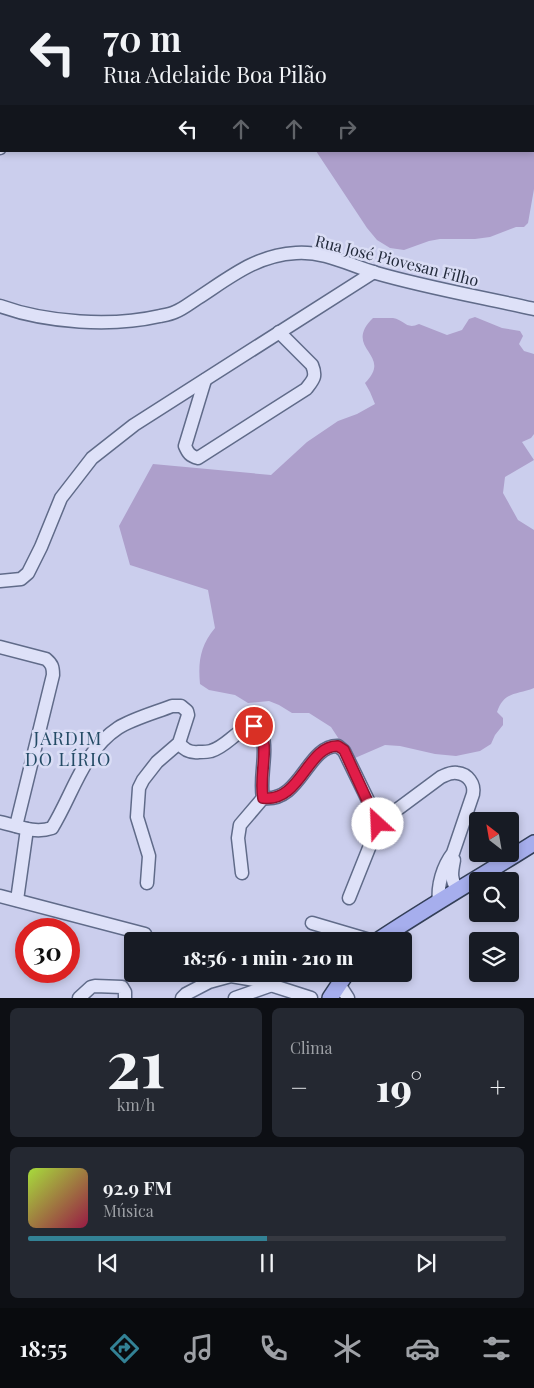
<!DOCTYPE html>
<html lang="pt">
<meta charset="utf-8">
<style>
body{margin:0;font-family:"Playfair Display",serif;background:#242831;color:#f1f3f6;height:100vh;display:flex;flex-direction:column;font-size:19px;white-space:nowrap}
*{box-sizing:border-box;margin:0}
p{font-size:16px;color:#9ea1a6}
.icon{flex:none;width:28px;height:28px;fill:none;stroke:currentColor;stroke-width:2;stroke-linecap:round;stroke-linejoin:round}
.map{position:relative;height:998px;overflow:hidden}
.details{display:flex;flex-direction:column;gap:10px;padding:10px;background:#0d0f14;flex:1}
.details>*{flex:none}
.guide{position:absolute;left:0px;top:0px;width:535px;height:152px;box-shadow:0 2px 8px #0003;background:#171b24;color:#f1f3f6;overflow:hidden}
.needle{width:32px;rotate:329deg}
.fabs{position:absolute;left:469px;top:812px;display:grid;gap:10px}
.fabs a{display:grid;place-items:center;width:50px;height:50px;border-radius:5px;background:#171b24;box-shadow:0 2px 8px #0003;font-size:25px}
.speed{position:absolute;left:15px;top:918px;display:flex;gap:10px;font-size:25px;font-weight:700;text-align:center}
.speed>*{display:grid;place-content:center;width:65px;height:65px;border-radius:50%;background:#171b24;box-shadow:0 2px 8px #0003;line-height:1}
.speed .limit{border:8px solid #d22;background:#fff;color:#111}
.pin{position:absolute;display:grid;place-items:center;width:42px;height:42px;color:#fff;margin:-21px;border:2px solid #fff;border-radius:50%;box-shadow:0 1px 5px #0007}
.me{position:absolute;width:55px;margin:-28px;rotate:335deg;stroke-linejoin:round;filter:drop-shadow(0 0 4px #0008)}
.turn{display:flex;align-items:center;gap:18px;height:105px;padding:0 20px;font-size:22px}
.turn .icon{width:65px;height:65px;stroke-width:2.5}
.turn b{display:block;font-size:35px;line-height:42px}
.lanes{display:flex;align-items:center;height:48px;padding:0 20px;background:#0003;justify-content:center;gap:25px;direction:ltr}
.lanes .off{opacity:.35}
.big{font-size:38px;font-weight:800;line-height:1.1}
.details .card{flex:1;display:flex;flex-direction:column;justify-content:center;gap:8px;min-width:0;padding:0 18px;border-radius:8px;background:#242831}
.details .dial{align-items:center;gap:0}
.dial b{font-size:65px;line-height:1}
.song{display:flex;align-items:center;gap:15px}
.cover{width:60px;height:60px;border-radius:8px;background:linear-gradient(135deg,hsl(80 70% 55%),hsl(340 70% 35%))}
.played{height:5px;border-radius:2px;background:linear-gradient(90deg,#338295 50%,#363941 50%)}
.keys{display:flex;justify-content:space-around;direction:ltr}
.heat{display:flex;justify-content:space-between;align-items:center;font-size:28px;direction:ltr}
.details .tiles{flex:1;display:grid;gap:10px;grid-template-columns:1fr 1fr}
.card:last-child{grid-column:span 2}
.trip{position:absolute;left:124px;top:932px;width:288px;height:50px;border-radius:5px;background:#171b24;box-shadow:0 2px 8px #0003;font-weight:800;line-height:50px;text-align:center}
.menu{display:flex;height:80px;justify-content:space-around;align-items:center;background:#090b0e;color:#9ea1a6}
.menu .icon{width:35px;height:35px}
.menu .active{color:#338295}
.menu b{font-size:22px;color:#f1f3f6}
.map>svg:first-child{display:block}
</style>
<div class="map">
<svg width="534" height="998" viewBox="0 0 534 998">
<rect width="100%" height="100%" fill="#cbceed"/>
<g fill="#ad9fcb">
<polygon points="419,0 534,0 534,105 534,1 420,1"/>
<polygon points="534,124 534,189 528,223 524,227 516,227 490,237 475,239 440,239 429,241 404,250 390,248 377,240 367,228 316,151 534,151"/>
<path d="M475 317 502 328 520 331 523 336 519 344 524 351 534 354V434L531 438 522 442 534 460 505 477 503 493 518 520 534 530V688C517 695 504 691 497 712L503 718V725L495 735 491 744 480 751 456 756 435 754 400 746 385 745 355 758 348 753 331 727 309 713H292L279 705 269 701 248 703 235 695 209 690 200 684C198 662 200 646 215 628L208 590 130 565 119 526 153 464 271 475 307 442 338 421 357 414 375 404 370 392 365 383C391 357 353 351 365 328 367 324 370 321 373 318 380 318 387 318 393 318 405 320 406 330 419 324L447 335 462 330 469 319Z"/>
</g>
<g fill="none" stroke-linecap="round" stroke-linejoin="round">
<g stroke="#606b89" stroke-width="15">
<g id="minor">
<polyline points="47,1 47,0"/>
<polyline points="0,148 1,146"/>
<path d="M0 306C47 323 112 327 160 316 165 315 171 314 175 312 183 309 190 303 198 298 229 278 256 255 296 253 325 251 349 265 376 273 428 288 481 297 534 309"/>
<path d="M205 380 185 446C188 453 190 456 198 458L306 389C313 380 317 377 312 365L279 332"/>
<polyline points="0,581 21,579 28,573 41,547 61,498 92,458 134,425 374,272"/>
<path d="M0 647 46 659C52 664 53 667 53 675L16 826"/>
<path d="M179 743C184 750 191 753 199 752 203 752 208 752 211 751 228 746 236 729 254 726 258 728 260 730 262 734 268 752 259 778 263 798"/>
<path d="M263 798C301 803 307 745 338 746L344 751 379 823"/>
<path d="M0 822C18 826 34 834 52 828 73 794 83 751 118 728 132 719 157 712 172 706H181L187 711 188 715 179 743 157 762 143 780 139 788 137 817 149 856 147 883"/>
<path d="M379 823 441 777C446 775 451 772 457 773 468 774 475 784 473 794L453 853C443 866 437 885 439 902"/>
<path d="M454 860C451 875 451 877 457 891"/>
<polyline points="242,873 238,838 240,825 263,798"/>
<polyline points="0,896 145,934"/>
<polyline points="349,898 379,823"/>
<polyline points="17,900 27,829"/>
<polyline points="312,923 373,941"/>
<polyline points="339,984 348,998"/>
<polyline points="79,998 91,987 95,986 122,987 125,992 125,998"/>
<polyline points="182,998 186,994 209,982 231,976 255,980 311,998"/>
<polyline points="235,998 272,985"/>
</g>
</g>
<g stroke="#333f58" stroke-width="18">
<g id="major">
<polyline points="407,0 408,1"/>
<polyline points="534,105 534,106"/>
<path d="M377 941C428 907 482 876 534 843"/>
<polyline points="330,998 346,974"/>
</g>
</g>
<use href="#minor" stroke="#dee1f8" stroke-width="12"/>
<use href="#major" stroke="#a6aeed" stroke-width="15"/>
</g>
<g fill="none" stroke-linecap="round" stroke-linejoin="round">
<g stroke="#92132f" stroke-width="12">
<path id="route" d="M254 726C258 728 260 730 262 734 268 752 259 778 263 798 301 803 307 745 338 746L344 750 378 824"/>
</g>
<use href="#route" stroke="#e11d48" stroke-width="9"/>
</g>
<g text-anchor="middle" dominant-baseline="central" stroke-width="5" stroke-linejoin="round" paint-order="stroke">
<g font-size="16" fill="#222a3b" stroke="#daddf5">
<text transform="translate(397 260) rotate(14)">Rua José Piovesan Filho</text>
</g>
<g font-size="18" letter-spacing="1" fill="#244b65" stroke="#daddf5">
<text x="68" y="738">JARDIM<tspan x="68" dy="21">DO LÍRIO</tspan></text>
</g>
</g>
</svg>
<div class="fabs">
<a><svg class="needle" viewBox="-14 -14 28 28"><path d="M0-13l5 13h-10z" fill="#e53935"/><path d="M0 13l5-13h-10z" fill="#9ea1a6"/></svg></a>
<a><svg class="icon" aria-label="search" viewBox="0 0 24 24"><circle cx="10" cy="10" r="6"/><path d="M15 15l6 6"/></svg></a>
<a><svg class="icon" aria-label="layers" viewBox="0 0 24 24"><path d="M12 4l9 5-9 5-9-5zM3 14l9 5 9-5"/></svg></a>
</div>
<div class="speed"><div class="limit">30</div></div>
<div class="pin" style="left:254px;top:726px;background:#d93025"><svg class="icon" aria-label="arrive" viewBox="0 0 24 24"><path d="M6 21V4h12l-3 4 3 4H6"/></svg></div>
<svg class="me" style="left:378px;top:824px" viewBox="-20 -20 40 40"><circle r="19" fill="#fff"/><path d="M0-13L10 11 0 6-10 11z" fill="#e11d48"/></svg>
<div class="trip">18:56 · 1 min · 210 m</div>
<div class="guide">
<div class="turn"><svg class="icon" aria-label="left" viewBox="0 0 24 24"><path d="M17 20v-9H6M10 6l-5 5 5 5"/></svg><div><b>70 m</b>Rua Adelaide Boa Pilão</div></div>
<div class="lanes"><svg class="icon" aria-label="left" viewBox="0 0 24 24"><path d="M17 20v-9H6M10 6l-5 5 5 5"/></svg><svg class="icon off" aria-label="ahead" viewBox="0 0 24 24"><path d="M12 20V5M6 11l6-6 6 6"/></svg><svg class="icon off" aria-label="ahead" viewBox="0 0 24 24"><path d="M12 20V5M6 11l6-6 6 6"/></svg><svg class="icon off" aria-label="right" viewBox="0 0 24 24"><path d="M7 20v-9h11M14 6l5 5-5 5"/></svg></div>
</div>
</div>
<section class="details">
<div class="tiles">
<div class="card dial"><b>21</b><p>km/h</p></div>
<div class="card"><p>Clima</p>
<div class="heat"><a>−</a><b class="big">19°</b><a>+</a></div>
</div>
<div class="card">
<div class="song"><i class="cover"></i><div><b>92.9 FM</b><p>Música</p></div></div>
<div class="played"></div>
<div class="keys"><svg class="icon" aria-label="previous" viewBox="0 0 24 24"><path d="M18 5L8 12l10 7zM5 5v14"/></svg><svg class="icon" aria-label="pause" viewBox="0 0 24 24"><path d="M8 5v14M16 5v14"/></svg><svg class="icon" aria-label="next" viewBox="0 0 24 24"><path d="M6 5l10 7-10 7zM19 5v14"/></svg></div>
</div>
</div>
</section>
<nav class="menu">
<b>18:55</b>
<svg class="icon active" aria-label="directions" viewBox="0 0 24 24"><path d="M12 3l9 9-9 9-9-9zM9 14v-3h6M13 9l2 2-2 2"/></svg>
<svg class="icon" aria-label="music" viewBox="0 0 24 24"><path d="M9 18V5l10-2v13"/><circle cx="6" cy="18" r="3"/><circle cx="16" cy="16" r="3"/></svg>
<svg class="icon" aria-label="phone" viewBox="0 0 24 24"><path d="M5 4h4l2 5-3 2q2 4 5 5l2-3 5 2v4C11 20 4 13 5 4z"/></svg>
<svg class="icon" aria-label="climate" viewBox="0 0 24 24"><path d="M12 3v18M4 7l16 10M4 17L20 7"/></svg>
<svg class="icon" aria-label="car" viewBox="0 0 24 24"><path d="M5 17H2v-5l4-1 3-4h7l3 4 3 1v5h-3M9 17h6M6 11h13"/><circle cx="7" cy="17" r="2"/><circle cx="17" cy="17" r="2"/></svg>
<svg class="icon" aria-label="filters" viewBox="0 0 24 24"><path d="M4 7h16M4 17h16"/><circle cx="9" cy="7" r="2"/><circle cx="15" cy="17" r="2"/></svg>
</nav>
